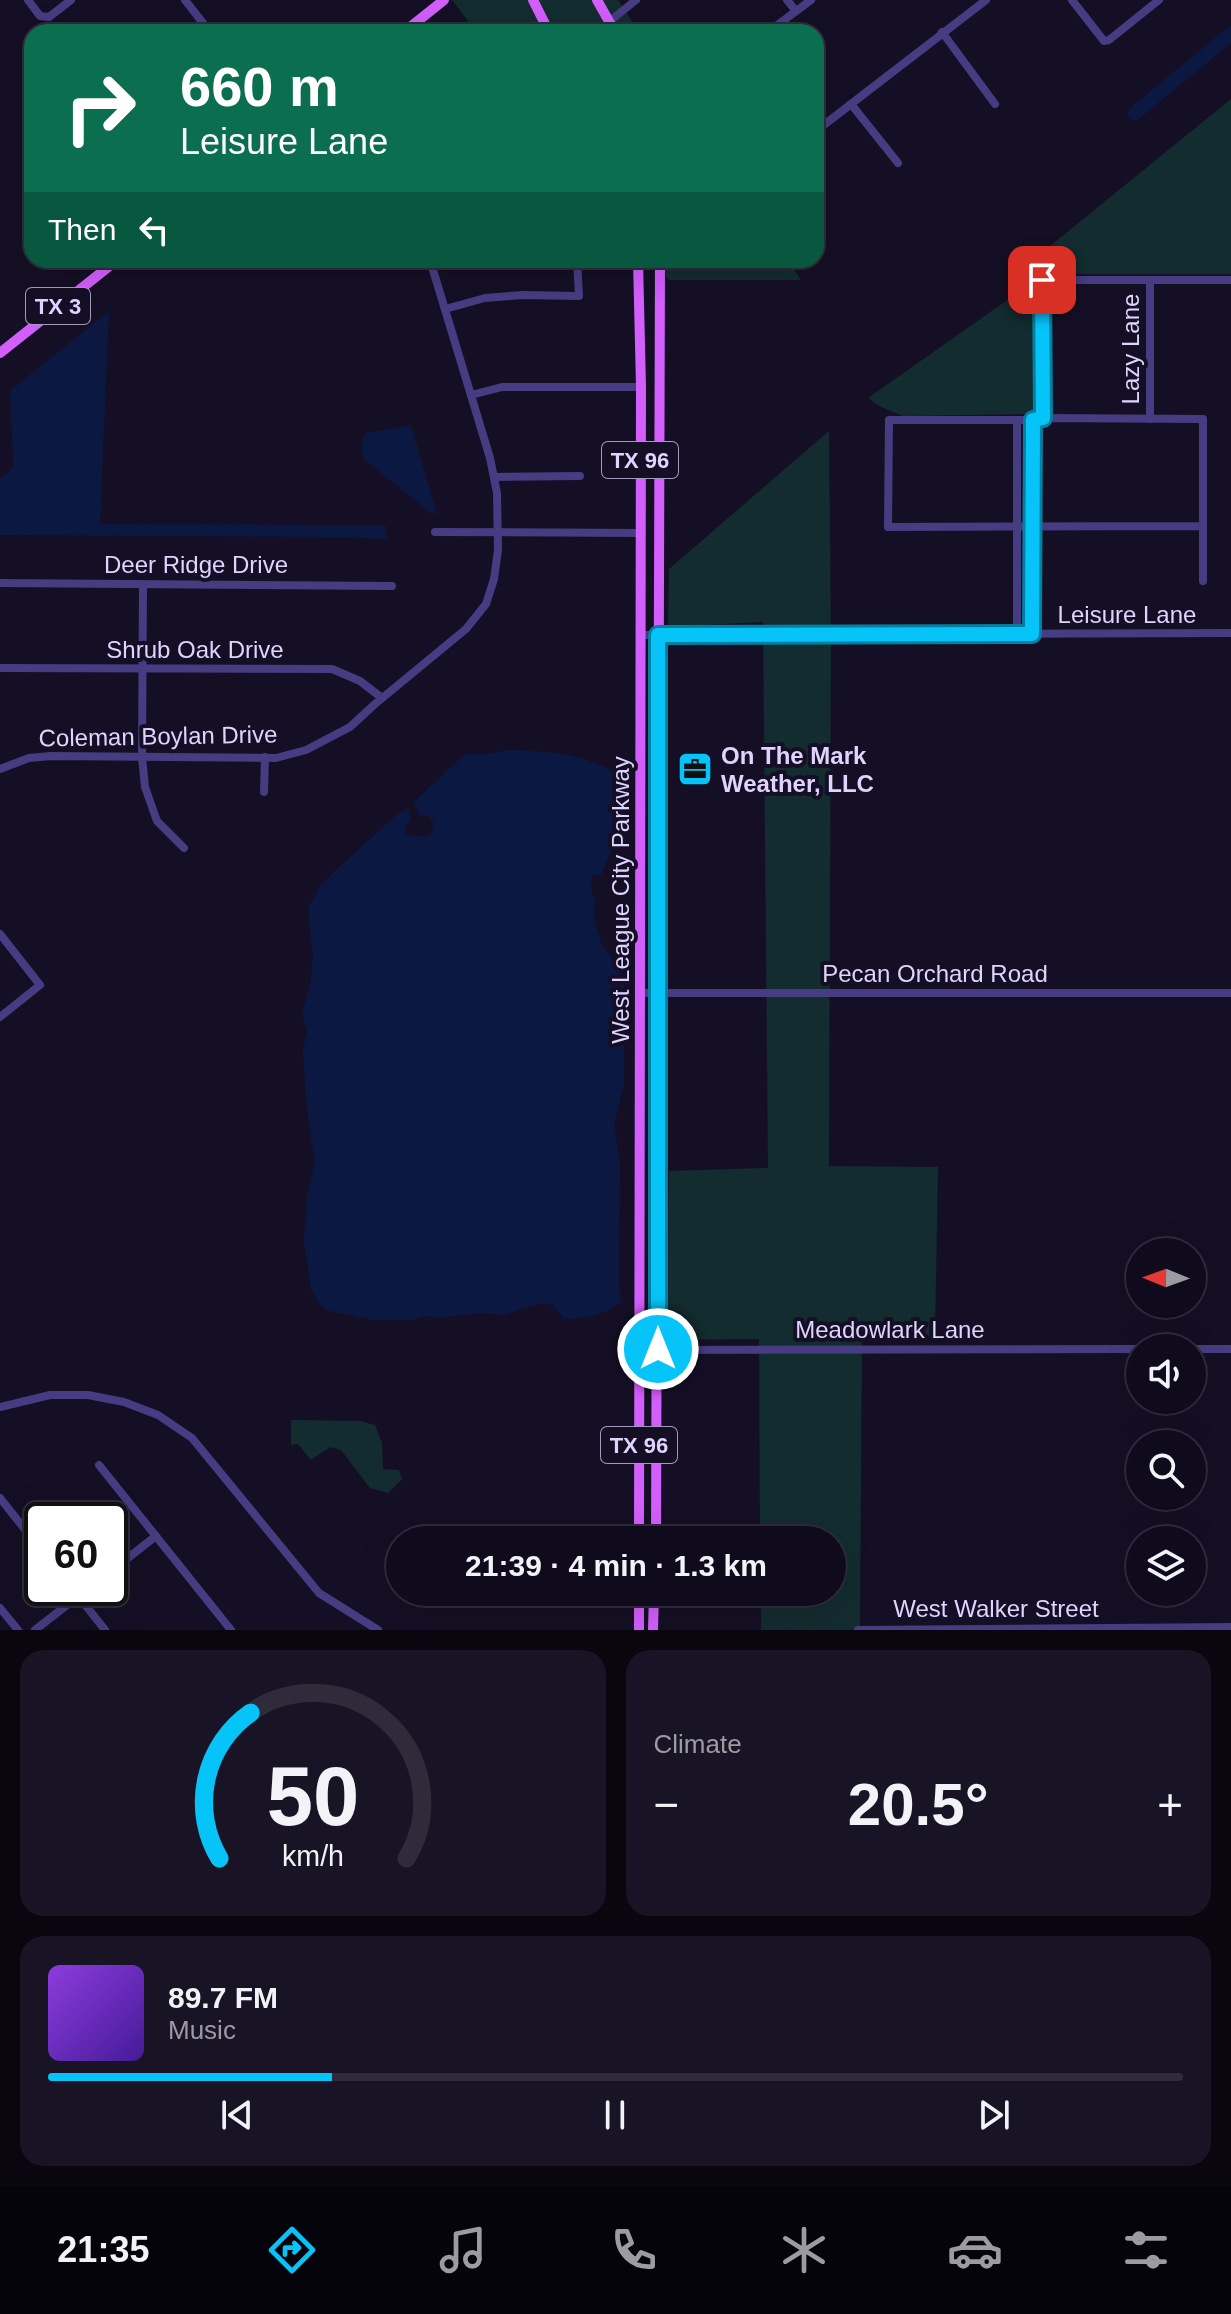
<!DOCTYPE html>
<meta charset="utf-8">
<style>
body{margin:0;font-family:Arial,sans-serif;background:#191425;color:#f1f3f6;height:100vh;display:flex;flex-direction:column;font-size:30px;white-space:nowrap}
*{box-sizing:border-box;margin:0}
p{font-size:26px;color:#9c9ba3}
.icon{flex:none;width:44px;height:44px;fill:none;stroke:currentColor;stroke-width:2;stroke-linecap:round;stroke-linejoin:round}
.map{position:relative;height:1630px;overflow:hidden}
.sheet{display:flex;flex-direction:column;gap:20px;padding:20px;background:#09060f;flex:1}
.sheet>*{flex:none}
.top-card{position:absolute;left:24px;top:24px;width:800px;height:244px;border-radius:24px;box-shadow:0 8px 32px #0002,0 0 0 2px #302b3b;background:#0b6e4f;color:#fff;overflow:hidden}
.needle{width:52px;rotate:271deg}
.controls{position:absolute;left:1126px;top:1238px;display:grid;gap:16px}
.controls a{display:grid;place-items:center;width:80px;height:80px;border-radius:50%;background:#100b1c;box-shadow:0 8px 32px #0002,0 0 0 2px #302b3b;font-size:40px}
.speed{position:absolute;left:24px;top:1502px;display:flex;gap:16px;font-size:40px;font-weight:700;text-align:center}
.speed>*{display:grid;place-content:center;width:104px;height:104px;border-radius:50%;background:#100b1c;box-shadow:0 8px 32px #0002,0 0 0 2px #302b3b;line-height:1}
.speed .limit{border:4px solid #111;border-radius:12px;background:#fff;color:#111}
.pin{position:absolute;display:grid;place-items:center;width:68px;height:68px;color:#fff;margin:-34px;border-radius:16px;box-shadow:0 4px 12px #0006}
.me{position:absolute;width:88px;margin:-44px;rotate:0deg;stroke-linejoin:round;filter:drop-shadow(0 0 6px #0008)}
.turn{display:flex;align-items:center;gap:28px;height:168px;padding:0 24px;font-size:36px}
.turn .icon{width:104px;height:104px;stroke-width:2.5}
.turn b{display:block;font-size:56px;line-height:68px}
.then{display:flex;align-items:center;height:76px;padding:0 24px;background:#0003;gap:16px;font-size:30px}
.big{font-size:60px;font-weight:800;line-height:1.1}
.sheet .card{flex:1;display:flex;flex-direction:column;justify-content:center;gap:12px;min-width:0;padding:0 28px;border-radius:24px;background:#191425}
.sheet .dial{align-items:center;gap:0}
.dial svg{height:208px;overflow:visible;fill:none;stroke:#302b3b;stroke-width:7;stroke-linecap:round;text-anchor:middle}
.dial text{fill:#f1f3f6;stroke:none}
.song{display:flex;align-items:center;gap:24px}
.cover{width:96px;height:96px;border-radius:12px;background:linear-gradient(135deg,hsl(270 70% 55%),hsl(260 70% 35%))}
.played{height:8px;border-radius:4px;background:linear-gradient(90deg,#06c4f8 25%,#302b3b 25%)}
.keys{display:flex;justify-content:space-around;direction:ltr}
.heat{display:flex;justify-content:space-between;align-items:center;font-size:44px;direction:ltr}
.sheet .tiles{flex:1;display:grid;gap:20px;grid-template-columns:1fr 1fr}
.card:last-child{grid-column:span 2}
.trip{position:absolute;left:386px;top:1526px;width:460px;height:80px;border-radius:40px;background:#100b1c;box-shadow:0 8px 32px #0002,0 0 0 2px #302b3b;font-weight:800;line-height:80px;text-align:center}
.menu{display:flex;height:128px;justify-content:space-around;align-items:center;background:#06040b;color:#9c9ba3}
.menu .icon{width:56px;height:56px}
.menu .active{color:#06c4f8}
.menu b{font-size:36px;color:#f1f3f6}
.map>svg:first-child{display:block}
</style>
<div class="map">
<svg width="1231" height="1630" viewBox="0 0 1231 1630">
<rect width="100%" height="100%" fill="#150f25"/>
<g fill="#132c2f">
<polygon points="452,0 618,0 639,32 476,32"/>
<polygon points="1231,99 1231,274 1030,274 1023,268"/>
<polygon points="652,260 788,260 801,280 669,280"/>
<polygon points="1030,284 1035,284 1037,409 1034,414 903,416 881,407 868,398"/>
<polygon points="829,431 831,640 829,1166 938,1167 935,1336 862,1338 860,1630 761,1630 761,1592 832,1592 832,1540 760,1540 759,1339 667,1340 669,1171 768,1168 763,622 668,627 669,569"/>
<polygon points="291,1420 360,1421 375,1425 382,1443 383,1469 399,1470 402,1479 388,1493 370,1488 341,1450 330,1447 311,1460 298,1444 291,1445"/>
</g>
<g fill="#0b1942">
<polygon points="109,311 100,524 385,525 387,540 355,537 0,535 0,477 5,476 12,469 13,461 10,391"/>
<polygon points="411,425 435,507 435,512 432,514 364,459 362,451 363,436 367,433"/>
<path d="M508 750C547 751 584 752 617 775 619 791 619 829 614 844 610 855 605 863 602 874L592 876 591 891 595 900 594 917 601 943 615 962 624 979V1084L614 1125 620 1164 619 1284 621 1302C604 1315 585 1319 564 1319L553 1305 542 1303 504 1315 480 1313 438 1318 425 1316 414 1320H373L326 1310 318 1302 311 1289 304 1241 307 1196 315 1163 308 1117 305 1086 303 1049 307 1032 302 1012 310 985 313 958 308 908 322 883 395 816 408 808 411 820 405 827V833C415 837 422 838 432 834L434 824 428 815 419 816 414 802 465 754H490Z"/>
</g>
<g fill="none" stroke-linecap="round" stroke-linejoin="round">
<polyline stroke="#0b1942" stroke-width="14" points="1135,113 1231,34"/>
<g stroke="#463c82" stroke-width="8">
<polyline points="28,0 40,16 49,17 71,0"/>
<polyline points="185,0 210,32"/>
<polyline points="787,0 796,11"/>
<polyline points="1072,0 1104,41 1109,40 1159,0"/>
<polyline points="610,21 636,0"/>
<polyline points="768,32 811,0"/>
<polyline points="942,32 995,104"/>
<polyline points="851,104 898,163"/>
<polyline points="816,131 986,0"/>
<polyline points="1029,280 1231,280"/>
<polyline points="1042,280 1043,418"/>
<polyline points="1150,280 1150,419"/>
<polyline points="445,309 485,298 522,295 579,296 577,260"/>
<polyline points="471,395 502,387 641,387"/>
<polyline points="1017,420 1017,634"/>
<polyline points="494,477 580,476"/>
<polyline points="435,532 640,533"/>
<polyline points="1203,581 1203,419 1043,418 1033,420 889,420 888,527 1203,526"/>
<polyline points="0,583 392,586"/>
<polyline points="143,584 142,757 145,787 157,821 184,848"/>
<polyline points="1032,634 1033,420"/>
<polyline points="640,635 1231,633"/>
<polyline points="0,668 332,669 360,681 382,698"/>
<polyline points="0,769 29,758 51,756 276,758 306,750 350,727 375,704 466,629 486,604 494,579 498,550 497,493 490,458 430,260"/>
<polyline points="264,792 265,757"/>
<polyline points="0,934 40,985 0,1017"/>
<polyline points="640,993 1231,993"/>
<polyline points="1192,1349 1231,1349"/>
<polyline points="639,1350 1140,1349"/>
<polyline points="0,1407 50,1395 88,1395 124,1402 158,1415 192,1438 319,1593 378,1630"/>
<polyline points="99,1465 231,1630"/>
<polyline points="0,1498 42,1551"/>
<polyline points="110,1572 156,1536"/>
<polyline points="72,1588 105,1630"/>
<polyline points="0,1608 18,1630"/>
<polyline points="35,1630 89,1588"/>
<polyline points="858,1630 1231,1627"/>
</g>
<g stroke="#d25efb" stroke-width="10">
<polyline points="533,0 549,32"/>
<polyline points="597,0 615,32"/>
<polyline points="404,32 444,0"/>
<polyline points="638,260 641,387 639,1540"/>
<polyline points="0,353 117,260"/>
<polyline points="656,1540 660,260"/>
<polyline points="639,1630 639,1592"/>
<polyline points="653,1630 654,1592"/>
</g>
</g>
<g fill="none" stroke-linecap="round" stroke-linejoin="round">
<g stroke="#047fa1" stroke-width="20">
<polyline id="route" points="658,1349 658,635 1032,634 1033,420 1043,418 1042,280"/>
</g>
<use href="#route" stroke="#06c4f8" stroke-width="14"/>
</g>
<defs>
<g id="office-square" transform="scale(1.8)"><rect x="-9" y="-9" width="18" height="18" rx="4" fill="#06c4f8" stroke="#150f25"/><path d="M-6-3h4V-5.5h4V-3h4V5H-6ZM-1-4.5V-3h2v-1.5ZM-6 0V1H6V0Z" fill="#111"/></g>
</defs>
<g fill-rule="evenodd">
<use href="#office-square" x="695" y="769"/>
</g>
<g text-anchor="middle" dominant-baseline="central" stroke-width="8" stroke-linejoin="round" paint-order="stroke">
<g fill="#150f25" stroke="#a299bd" stroke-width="2">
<rect x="26" y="288" width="64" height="36" rx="6"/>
<rect x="602" y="442" width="76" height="36" rx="6"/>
<rect x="601" y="1427" width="76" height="36" rx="6"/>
</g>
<g font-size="22" font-weight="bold" fill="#ded4fe">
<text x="58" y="306">TX 3</text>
<text x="640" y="460">TX 96</text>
<text x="639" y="1445">TX 96</text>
</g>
<g font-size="24" fill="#ded4fe" stroke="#150f25">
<text transform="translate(1130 349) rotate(-90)">Lazy Lane</text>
<text x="196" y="564">Deer Ridge Drive</text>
<text x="1127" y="614">Leisure Lane</text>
<text x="195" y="649">Shrub Oak Drive</text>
<text transform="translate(158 736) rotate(-1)">Coleman Boylan Drive</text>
<text transform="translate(620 900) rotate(-90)">West League City Parkway</text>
<text x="935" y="973">Pecan Orchard Road</text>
<text x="890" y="1329">Meadowlark Lane</text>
<text x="996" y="1608">West Walker Street</text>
</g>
<g font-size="24" font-weight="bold" fill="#ded4fe" stroke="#150f25" text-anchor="start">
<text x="721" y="755">On The Mark<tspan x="721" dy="28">Weather, LLC</tspan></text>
</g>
</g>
</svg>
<div class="controls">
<a><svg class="needle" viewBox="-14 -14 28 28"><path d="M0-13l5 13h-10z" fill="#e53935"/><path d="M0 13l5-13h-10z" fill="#9c9ba3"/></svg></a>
<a><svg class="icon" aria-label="sound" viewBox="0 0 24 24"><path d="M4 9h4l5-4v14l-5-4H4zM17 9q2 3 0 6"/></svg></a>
<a><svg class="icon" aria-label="search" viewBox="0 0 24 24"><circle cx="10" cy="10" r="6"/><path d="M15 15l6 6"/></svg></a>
<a><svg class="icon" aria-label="layers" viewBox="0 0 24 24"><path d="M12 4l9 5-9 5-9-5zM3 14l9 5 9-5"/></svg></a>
</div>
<div class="speed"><div class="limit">60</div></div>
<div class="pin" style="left:1042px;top:280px;background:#d93025"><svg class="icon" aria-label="arrive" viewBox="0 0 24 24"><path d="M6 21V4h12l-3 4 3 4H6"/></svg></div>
<svg class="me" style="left:658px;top:1349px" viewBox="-20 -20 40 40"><circle r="17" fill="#06c4f8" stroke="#fff" stroke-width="3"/><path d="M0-11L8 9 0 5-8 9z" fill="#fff"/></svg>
<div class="trip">21:39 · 4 min · 1.3 km</div>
<div class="top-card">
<div class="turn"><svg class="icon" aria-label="right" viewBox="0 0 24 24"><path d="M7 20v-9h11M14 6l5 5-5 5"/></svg><div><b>660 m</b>Leisure Lane</div></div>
<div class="then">Then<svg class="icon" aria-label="left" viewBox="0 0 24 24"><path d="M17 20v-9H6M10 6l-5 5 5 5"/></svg></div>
</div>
</div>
<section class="sheet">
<div class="tiles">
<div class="card dial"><svg viewBox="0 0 100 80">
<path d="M14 69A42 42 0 1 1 86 69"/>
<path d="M14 69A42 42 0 0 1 26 13" stroke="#06c4f8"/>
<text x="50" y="56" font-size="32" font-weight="700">50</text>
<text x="50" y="72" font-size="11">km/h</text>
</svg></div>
<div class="card"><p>Climate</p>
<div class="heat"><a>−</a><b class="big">20.5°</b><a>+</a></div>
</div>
<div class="card">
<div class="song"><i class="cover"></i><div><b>89.7 FM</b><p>Music</p></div></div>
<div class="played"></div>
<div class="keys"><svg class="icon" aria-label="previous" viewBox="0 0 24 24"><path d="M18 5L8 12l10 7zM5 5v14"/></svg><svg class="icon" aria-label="pause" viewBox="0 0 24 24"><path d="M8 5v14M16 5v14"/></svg><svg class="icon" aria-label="next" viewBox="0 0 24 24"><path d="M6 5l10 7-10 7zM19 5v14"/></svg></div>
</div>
</div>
</section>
<nav class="menu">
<b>21:35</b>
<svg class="icon active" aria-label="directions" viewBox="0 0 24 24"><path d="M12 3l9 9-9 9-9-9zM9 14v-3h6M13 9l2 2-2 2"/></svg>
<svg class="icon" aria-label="music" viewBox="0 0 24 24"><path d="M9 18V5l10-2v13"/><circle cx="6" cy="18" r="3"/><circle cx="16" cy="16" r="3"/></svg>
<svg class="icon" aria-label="phone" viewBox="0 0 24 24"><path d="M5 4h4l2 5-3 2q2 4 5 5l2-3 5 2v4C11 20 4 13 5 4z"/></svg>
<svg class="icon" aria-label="climate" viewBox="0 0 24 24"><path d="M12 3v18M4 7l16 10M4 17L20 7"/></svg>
<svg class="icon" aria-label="car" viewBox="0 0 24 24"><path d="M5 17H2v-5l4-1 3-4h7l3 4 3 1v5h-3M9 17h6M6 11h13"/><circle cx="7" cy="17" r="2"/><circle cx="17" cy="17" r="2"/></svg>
<svg class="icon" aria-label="filters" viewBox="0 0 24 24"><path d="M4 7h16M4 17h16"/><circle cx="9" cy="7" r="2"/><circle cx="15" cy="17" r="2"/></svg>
</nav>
